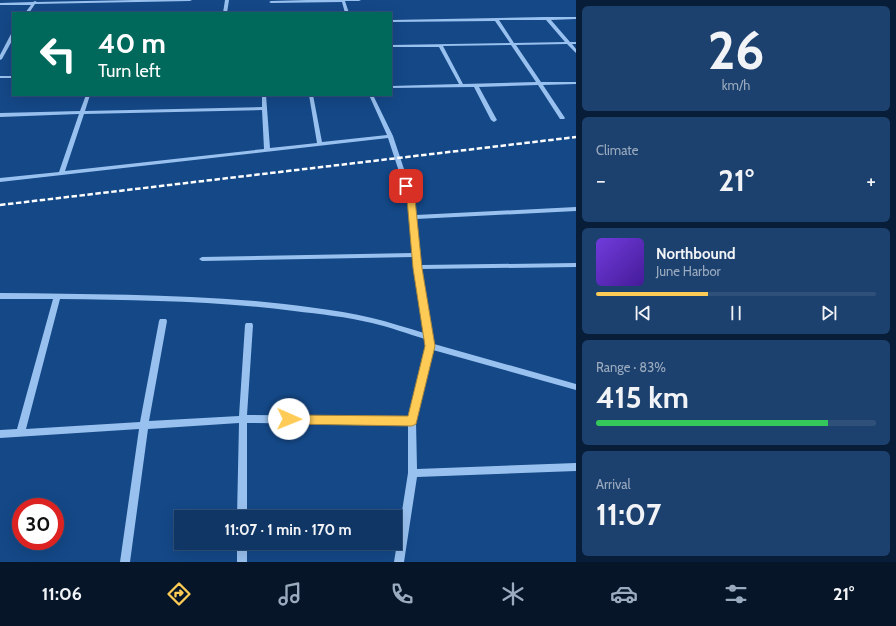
<!DOCTYPE html>
<meta charset="utf-8">
<style>
body{margin:0;font-family:Cabin,sans-serif;background:#1d416e;color:#f1f3f6;height:100vh;display:flex;flex-direction:column;font-size:15px;white-space:nowrap}
*{box-sizing:border-box;margin:0}
p{font-size:13px;color:#9babbf}
.icon{flex:none;width:22px;height:22px;fill:none;stroke:currentColor;stroke-width:2;stroke-linecap:round;stroke-linejoin:round}
.map{position:relative;flex:1;overflow:hidden}
.details{display:flex;flex-direction:column;gap:6px;padding:6px;background:#081e38;width:320px}
.details>*{flex:none}
.hud{position:absolute;left:12px;top:12px;width:380px;height:84px;border-radius:0px;box-shadow:0 4px 16px #0002,0 0 0 1px #2f5079;background:#00695c;color:#fff;overflow:hidden}
.speed{position:absolute;left:12px;top:498px;display:flex;gap:8px;font-size:20px;font-weight:700;text-align:center}
.speed>*{display:grid;place-content:center;width:52px;height:52px;border-radius:50%;background:#0f3665;box-shadow:0 4px 16px #0002,0 0 0 1px #2f5079;line-height:1}
.speed .limit{border:6px solid #d22;background:#fff;color:#111}
.pin{position:absolute;display:grid;place-items:center;width:34px;height:34px;color:#fff;margin:-17px;border-radius:8px;box-shadow:0 2px 6px #0006}
.me{position:absolute;width:44px;margin:-22px;rotate:91deg;stroke-linejoin:round;filter:drop-shadow(0 0 3px #0008)}
.turn{display:flex;align-items:center;gap:14px;height:84px;padding:0 20px;font-size:18px}
.turn .icon{width:52px;height:52px;stroke-width:2.5}
.turn b{display:block;font-size:28px;line-height:34px}
.big{font-size:30px;font-weight:700;line-height:1.1}
.details .tile{flex:1;display:flex;flex-direction:column;justify-content:center;gap:6px;min-width:0;padding:0 14px;border-radius:6px;background:#1d416e}
.details .dial{align-items:center;gap:0}
.dial b{font-size:52px;line-height:1}
.song{display:flex;align-items:center;gap:12px}
.cover{width:48px;height:48px;border-radius:6px;background:linear-gradient(135deg,hsl(260 70% 55%),hsl(260 70% 35%))}
.played{height:4px;border-radius:2px;background:linear-gradient(90deg,#ffcb57 40%,#2f5079 40%)}
.keys{display:flex;justify-content:space-around;direction:ltr}
.heat{display:flex;justify-content:space-between;align-items:center;font-size:22px;direction:ltr}
.charge{height:6px;border-radius:3px;background:linear-gradient(90deg,#34c759 83%,#2f5079 0)}
.trip{position:absolute;left:174px;top:510px;width:228px;height:40px;border-radius:0px;background:#0f3665;box-shadow:0 4px 16px #0002,0 0 0 1px #2f5079;font-weight:700;line-height:40px;text-align:center}
.menu{display:flex;height:64px;justify-content:space-around;align-items:center;background:#061628;color:#9babbf}
.menu .icon{width:28px;height:28px}
.menu .on{color:#ffcb57}
.menu b{font-size:18px;color:#f1f3f6}
main{display:flex;flex:1;min-height:0}
.map>svg:first-child{display:block}
</style>
<main>
<div class="map">
<svg width="576" height="562" viewBox="0 0 576 562">
<rect width="100%" height="100%" fill="#144887"/>
<g fill="none" stroke-linecap="round" stroke-linejoin="round">
<g fill="#99c1ef" fill-rule="evenodd">
<polygon points="134,0 192,0 190,1 35,4 29,13 25,13 31,5 0,5 0,3 33,2 35,1 37,2"/>
<polygon points="225,0 229,0 227,13 223,13"/>
<polygon points="307,0 361,0 359,1 345,1 349,13 345,13 342,2 271,3 269,2 271,1"/>
<path d="M545 17H576V19L551 20 570 42H576V44H572L576 49V53L567 44 516 45 541 82H576V84L543 85 565 118 564 119H560L538 85 479 87 497 120 494 122 491 120 474 87 391 88V86L459 84 439 47H391V45L510 43 495 21 391 22V20ZM499 20H546L565 42 514 43ZM511 45 536 82 463 84 443 46Z"/>
<polygon points="11,34 13,34 13,39 2,59 0,60 0,55"/>
<rect x="0" y="76" width="13" height="2"/>
<path d="M86 95H90L85 111 262 107V95H266L270 148 317 143 309 95H313L322 142 387 135 369 95H373L393 136 414 199 416 215 576 207V211L416 219 421 265 576 263V267L422 269 434 344 576 384V390L433 350 416 421 417 469 576 463V471L417 477 404 562H394L408 473V425L247 423V517H237L239 423 148 429 130 562H120L139 429 0 438V430L17 429 53 299H0V293C85 294 170 294 255 301 294 305 333 309 372 318 389 322 407 328 424 333L414 257 202 261 199 259 202 257 413 253 408 199 388 138 0 182V178L59 172 79 114 0 117V113L80 111ZM262 110 264 149 65 171 84 114ZM60 299C138 300 216 301 294 311 320 314 347 317 372 323 390 327 408 334 425 339L426 346 409 417 247 415 253 325 252 323H246L245 325 239 416 149 421 167 321 166 319H160L159 321 140 422 26 429Z"/>
<rect x="237" y="543" width="10" height="19"/>
</g>
<polyline stroke="#fff" stroke-width="2.5" stroke-dasharray="5.5 2.5" stroke-linecap="butt" points="0,205 576,137"/>
</g>
<polygon fill="#ffcb57" stroke="#a68439" points="406,183 410,186 415,199 422,268 435,346 416,424 412,426 289,424 285,423 284,419 285,416 289,415 408,416 425,346 413,268 407,199 403,186"/>
</svg>
<div class="speed"><div class="limit">30</div></div>
<div class="pin" style="left:406px;top:186px;background:#d93025"><svg class="icon" aria-label="arrive" viewBox="0 0 24 24"><path d="M6 21V4h12l-3 4 3 4H6"/></svg></div>
<svg class="me" style="left:289px;top:419px" viewBox="-20 -20 40 40"><circle r="19" fill="#fff"/><path d="M0-13L10 11 0 6-10 11z" fill="#ffcb57"/></svg>
<div class="trip">11:07 · 1 min · 170 m</div>
<div class="hud">
<div class="turn"><svg class="icon" aria-label="left" viewBox="0 0 24 24"><path d="M17 20v-9H6M10 6l-5 5 5 5"/></svg><div><b>40 m</b>Turn left</div></div>
</div>
</div>
<section class="details">
<div class="tile dial"><b>26</b><p>km/h</p></div>
<div class="tile"><p>Climate</p>
<div class="heat"><a>−</a><b class="big">21°</b><a>+</a></div>
</div>
<div class="tile">
<div class="song"><i class="cover"></i><div><b>Northbound</b><p>June Harbor</p></div></div>
<div class="played"></div>
<div class="keys"><svg class="icon" aria-label="previous" viewBox="0 0 24 24"><path d="M18 5L8 12l10 7zM5 5v14"/></svg><svg class="icon" aria-label="pause" viewBox="0 0 24 24"><path d="M8 5v14M16 5v14"/></svg><svg class="icon" aria-label="next" viewBox="0 0 24 24"><path d="M6 5l10 7-10 7zM19 5v14"/></svg></div>
</div>
<div class="tile"><p>Range · 83%</p><b class="big">415 km</b><div class="charge"></div></div>
<div class="tile"><p>Arrival</p><b class="big">11:07</b></div>
</section>
</main>
<nav class="menu">
<b>11:06</b>
<svg class="icon on" aria-label="directions" viewBox="0 0 24 24"><path d="M12 3l9 9-9 9-9-9zM9 14v-3h6M13 9l2 2-2 2"/></svg>
<svg class="icon" aria-label="music" viewBox="0 0 24 24"><path d="M9 18V5l10-2v13"/><circle cx="6" cy="18" r="3"/><circle cx="16" cy="16" r="3"/></svg>
<svg class="icon" aria-label="phone" viewBox="0 0 24 24"><path d="M5 4h4l2 5-3 2q2 4 5 5l2-3 5 2v4C11 20 4 13 5 4z"/></svg>
<svg class="icon" aria-label="climate" viewBox="0 0 24 24"><path d="M12 3v18M4 7l16 10M4 17L20 7"/></svg>
<svg class="icon" aria-label="car" viewBox="0 0 24 24"><path d="M5 17H2v-5l4-1 3-4h7l3 4 3 1v5h-3M9 17h6M6 11h13"/><circle cx="7" cy="17" r="2"/><circle cx="17" cy="17" r="2"/></svg>
<svg class="icon" aria-label="filters" viewBox="0 0 24 24"><path d="M4 7h16M4 17h16"/><circle cx="9" cy="7" r="2"/><circle cx="15" cy="17" r="2"/></svg>
<b>21°</b>
</nav>
